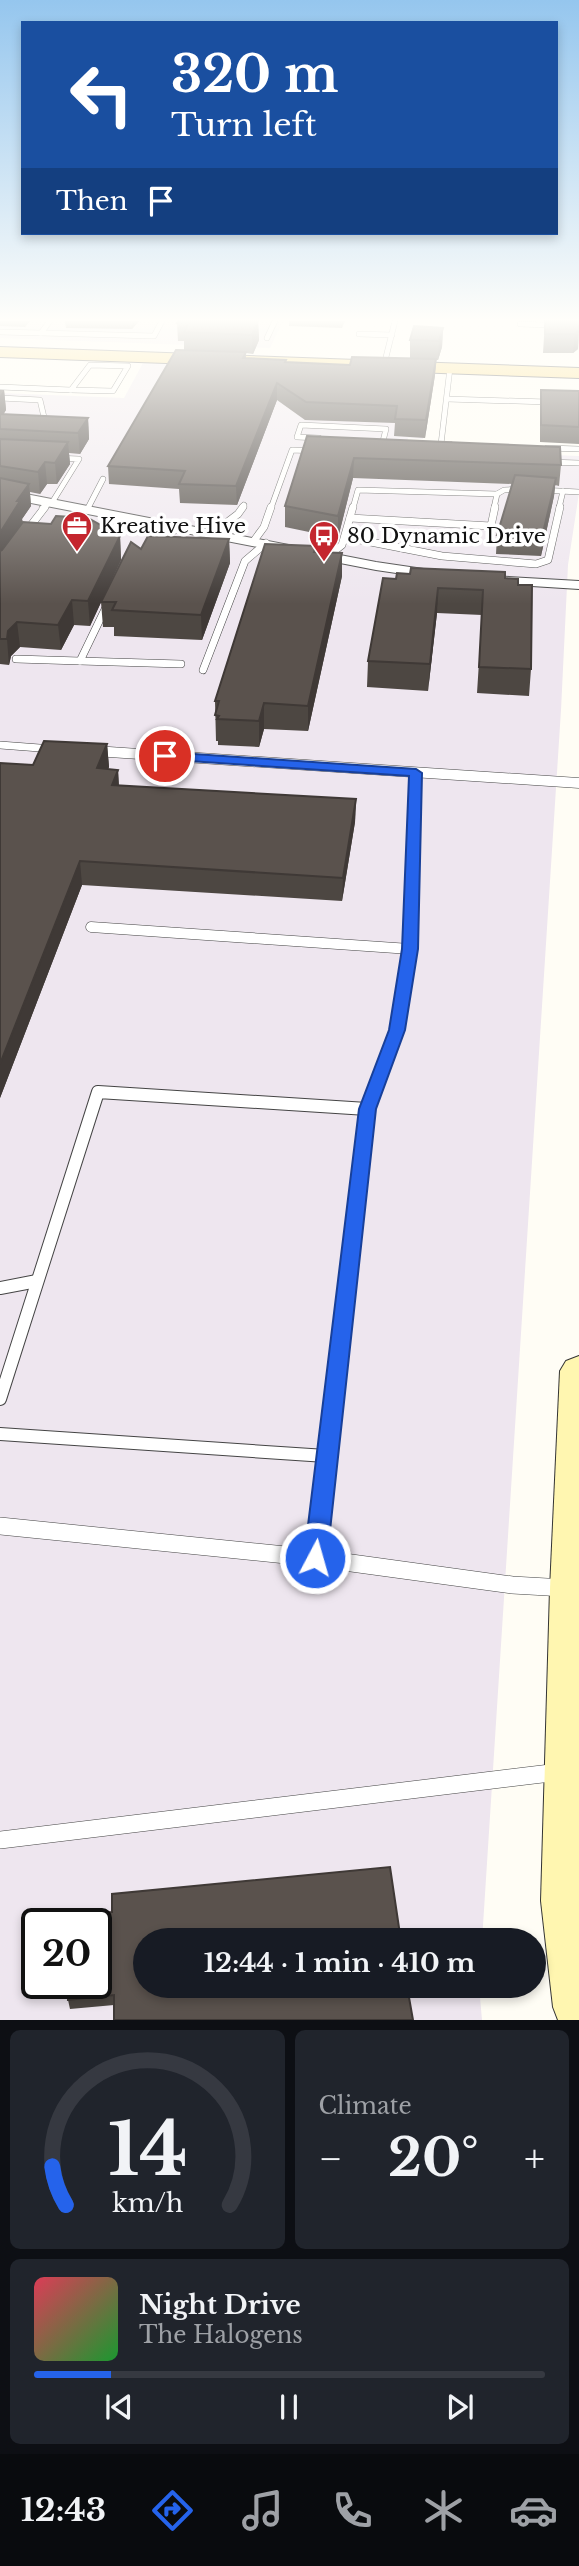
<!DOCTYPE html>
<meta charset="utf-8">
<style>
body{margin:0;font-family:"Libre Baskerville",serif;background:#20242c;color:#f1f3f6;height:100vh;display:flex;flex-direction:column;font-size:26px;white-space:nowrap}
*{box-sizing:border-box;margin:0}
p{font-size:23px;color:#9ea1a6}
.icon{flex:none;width:38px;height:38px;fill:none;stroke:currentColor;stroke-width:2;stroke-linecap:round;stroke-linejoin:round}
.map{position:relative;height:2020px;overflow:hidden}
.panel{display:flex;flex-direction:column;gap:10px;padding:10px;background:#0d0f14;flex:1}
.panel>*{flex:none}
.guide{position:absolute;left:21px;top:21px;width:537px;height:214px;border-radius:0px;box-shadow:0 4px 10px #0003;background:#1a4fa0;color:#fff;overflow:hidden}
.speed{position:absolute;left:21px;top:1908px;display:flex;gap:14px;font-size:35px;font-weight:700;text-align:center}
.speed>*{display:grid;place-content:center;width:91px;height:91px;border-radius:50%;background:#171b24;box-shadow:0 4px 10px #0003;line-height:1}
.speed .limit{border:4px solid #111;border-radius:10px;background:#fff;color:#111}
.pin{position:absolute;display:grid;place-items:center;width:60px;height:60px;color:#fff;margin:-30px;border:4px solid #fff;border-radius:50%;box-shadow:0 2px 7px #0007}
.me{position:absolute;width:77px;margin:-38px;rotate:6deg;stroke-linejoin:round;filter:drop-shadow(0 0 5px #0008)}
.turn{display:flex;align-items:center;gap:24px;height:147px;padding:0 35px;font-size:32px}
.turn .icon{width:91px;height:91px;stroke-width:2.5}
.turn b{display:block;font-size:49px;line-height:60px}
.then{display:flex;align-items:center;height:66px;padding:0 35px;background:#0003;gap:14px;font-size:26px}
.big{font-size:52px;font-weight:800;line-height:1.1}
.panel .widget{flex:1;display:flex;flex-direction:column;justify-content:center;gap:10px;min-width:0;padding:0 24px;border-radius:10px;background:#20242c}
.panel .dial{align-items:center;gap:0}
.dial svg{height:182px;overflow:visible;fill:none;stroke:#363941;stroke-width:7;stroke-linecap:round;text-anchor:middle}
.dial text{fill:#f1f3f6;stroke:none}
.song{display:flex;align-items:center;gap:21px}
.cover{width:84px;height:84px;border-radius:10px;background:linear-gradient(135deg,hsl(350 70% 55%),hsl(130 70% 35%))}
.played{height:7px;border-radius:4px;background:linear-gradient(90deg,#2563eb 15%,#363941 15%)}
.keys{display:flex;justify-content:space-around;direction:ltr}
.heat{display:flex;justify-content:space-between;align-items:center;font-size:38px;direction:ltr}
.panel .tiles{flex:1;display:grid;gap:10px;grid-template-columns:1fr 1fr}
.widget:last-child{grid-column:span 2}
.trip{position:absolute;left:133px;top:1928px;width:413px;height:70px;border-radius:35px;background:#171b24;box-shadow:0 4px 10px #0003;font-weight:800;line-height:70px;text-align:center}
.dock{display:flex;height:112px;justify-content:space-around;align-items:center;background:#090b0e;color:#9ea1a6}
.dock .icon{width:49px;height:49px}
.dock .current{color:#2563eb}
.dock b{font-size:32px;color:#f1f3f6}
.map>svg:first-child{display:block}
</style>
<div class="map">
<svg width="579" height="2020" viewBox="0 0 579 2020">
<rect width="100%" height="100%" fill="#fffdf5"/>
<g fill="#eee6ef" fill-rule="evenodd">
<polygon points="0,321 283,321 270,348 0,338"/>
<path d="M143 363 435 374 423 439 408 438 406 449 579 456V493L568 565 561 710 482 1941H145V1986H479L482 2020H0V393L124 398ZM37 1923H96V1983H37Z"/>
</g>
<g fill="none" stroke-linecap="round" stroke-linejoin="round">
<g stroke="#444" stroke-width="6">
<g id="service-far4">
<polyline points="520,324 579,326"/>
<polyline points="0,332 41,333 50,321"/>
<polyline points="41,333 154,336 162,321"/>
<polyline points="359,334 392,335"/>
<polyline points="267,338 275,321"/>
<polyline points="386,357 395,321"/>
<polygon points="90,365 128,366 113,391 71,390"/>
<polyline points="450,368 441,444 450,444"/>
<polyline points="0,387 71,390"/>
<polyline points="0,398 40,400 47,430"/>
<polyline points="447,399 579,403"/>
<polyline points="319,438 297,437 301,425 386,429 383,441"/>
<polyline points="547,448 579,449"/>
<polyline points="548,462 579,463"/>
<polyline points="540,490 579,492"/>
<polyline points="42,508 53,501 79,459 55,458"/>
<polyline points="88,508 103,479"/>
<polyline points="242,508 244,505"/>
<polyline points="271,508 292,450 315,451"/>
<polyline points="353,508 358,490 497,494 504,490 524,489"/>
<polyline points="494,508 497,494"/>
<polyline points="559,508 563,491"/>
</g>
</g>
<g stroke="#444" stroke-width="8">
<g id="service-far3">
<polyline points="350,518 491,526 495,507"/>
<polyline points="25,533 45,507"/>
<polyline points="213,533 238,514 243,507"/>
<polyline points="345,537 442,556 536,564 548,560 560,507"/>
<polyline points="253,542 264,527 271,507"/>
<polyline points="155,543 179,527"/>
<polyline points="328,556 342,545 353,507"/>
<polyline points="108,603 80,661 181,664"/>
<polyline points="16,659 80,661"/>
<polyline points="203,670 245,561 266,543"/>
<polyline points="0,745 53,749"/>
<polyline points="94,751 99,751"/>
</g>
</g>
<g stroke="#444" stroke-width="11">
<g id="service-far2">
<polyline points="94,751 579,783"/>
<polyline points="91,927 410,949"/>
<path d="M382 1068C418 975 413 872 416 773"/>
</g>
</g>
<g stroke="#444" stroke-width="14">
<g id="service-far1">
<polyline points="0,1288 37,1281"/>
<polyline points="0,1399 98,1092 367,1109"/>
<polyline points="0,1434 326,1456"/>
<polyline points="324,1482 367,1109 383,1067"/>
</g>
</g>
<g stroke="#444" stroke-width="18">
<g id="service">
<polyline points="0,1526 315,1558 512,1585 565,1588"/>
<polyline points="315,1558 324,1480"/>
<polyline points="0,1840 567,1771 579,1772"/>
</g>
</g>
<g stroke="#444" stroke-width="2">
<g id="minor">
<polygon points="0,489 376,562 437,571 444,575 437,579 376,570 0,497"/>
<polygon points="490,576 579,581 579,589 485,583 483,580"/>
</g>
</g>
<g stroke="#333" stroke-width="2">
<polygon id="secondary" points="579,1356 579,2020 558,2020 553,2007 541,1901 550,1589 560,1371 566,1361"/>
</g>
<g stroke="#222" stroke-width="2">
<polygon id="primary" points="0,347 579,368 579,378 0,357"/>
</g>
<use href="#service-far4" stroke="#fff" stroke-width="5"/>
<use href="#service-far3" stroke="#fff" stroke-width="7"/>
<use href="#service-far2" stroke="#fff" stroke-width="10"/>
<use href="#service-far1" stroke="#fff" stroke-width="12"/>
<use href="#service" stroke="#fff" stroke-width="17"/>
<use href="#minor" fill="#fff" fill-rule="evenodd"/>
<use href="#secondary" fill="#fff6b0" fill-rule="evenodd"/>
<use href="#primary" fill="#f9d66b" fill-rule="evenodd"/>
</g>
<g fill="#4d4742">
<polygon points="0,321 30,321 25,327 0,326"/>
<polygon points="65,321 139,321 132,329 66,328"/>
<polygon points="258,321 259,340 253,354 246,353 246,359 286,363 350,365 410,358 410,340 443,328 442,347 438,360 436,360 435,375 425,438 394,436 395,423 305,420 277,400 237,505 180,503 179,489 109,484 108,466 184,350 184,341 178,341 177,323"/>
<polygon points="289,321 345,321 342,328 289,326"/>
<polygon points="545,321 579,321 578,349 573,353 543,353"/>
<polygon points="0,390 4,390 6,410 3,415 88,418 89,439 80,454 69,453 70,464 57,484 47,484 40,494 30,492 31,506 22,519 23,523 120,536 121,560 102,599 141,549 229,539 230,563 202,640 114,636 114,627 103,627 101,602 90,626 74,625 61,650 20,647 11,656 9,665 0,664"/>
<polygon points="541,390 579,391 579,444 540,442 540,407"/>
<polygon points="307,436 561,465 559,486 555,485 554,496 541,556 496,554 497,535 513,484 353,478 338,538 285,527 285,506"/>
<polygon points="316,552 342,553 342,576 308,731 264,729 259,747 218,745 218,741 216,741 215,701"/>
<polygon points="505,578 518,585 531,669 529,696 477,693 482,615 437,613 428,691 367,687 368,661 396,579"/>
<polygon points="107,744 109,767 108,769 118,770 119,786 356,799 355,822 342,901 82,885 0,1098 0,763 33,765"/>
<polygon points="112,1912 114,2005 70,2009 68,2000"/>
</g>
<g fill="#3f3936">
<polygon points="132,321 139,321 132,329"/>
<polygon points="258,321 259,340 253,354 252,335"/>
<polygon points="443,328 442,347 438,360 439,341"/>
<polygon points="579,330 578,349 573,353 575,334"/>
<polygon points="436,359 435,375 425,438 426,420"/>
<polygon points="277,383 277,400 237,505 236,486"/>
<polygon points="4,390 6,410 0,419 0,396"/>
<polygon points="88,418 89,439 80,454 78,433"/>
<polygon points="68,442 70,464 57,484 55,463"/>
<polygon points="354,458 353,478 338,538 338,516"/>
<polygon points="45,462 47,484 40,494 38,472"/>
<polygon points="556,478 554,496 541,556 542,537"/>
<polygon points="29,484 31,506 22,519 23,524 0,559 0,533 17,501"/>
<polygon points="120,536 121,560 90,626 88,601"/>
<polygon points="229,539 230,563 202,640 201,615"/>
<polygon points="342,553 342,576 308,731 308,706"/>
<polygon points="438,588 437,613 428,691 430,664"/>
<polygon points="72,600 74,625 61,650 58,625"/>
<polygon points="17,622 20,647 11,656 9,665 7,639 8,631"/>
<polygon points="264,703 264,729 259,747 259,721"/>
<polygon points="107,744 109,767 99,791 97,768"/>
<polygon points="118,770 119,792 112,785"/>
<polygon points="356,799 355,822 342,901 343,878"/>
<polygon points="80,861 82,885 0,1098 0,1064"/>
</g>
<g fill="#5a524d" stroke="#3f3936" stroke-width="2">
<polygon points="178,321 258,321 252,335 184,332 189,323 177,323"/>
<polygon points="545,321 579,321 579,330 575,334 545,334"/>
<polygon points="414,326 443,328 439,341 410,340"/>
<polygon points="176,350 246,352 243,358 286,360 285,362 350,365 352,357 436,359 426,420 395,419 397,406 306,402 277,383 236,486 179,484 185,471 108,466"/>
<polygon points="541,390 579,391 579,427 541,425"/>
<polygon points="0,414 88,418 78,433 0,429"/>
<polygon points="307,436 560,447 561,465 354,458 338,516 285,506"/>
<polygon points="0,439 68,442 55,463 45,462 38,472 0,466"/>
<polygon points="515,475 556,478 542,537 497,535"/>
<polygon points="0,478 29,484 17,501 20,501 0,533"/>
<polygon points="56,516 88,518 120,536 88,601 72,600 58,625 17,622 8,631 7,639 0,639 0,551 2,550 23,522 51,524"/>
<polygon points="148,536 229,539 201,615 112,610 116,602 101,602 131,542 141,549"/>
<polygon points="265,544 316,546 314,552 342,553 308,706 264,703 259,721 217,719 219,716 215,715 219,701 215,701"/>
<polygon points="411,568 505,572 505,578 518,579 518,585 532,585 531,669 479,667 483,590 438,588 430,664 368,661 383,578 396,579 397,573 410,574"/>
<polygon points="44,741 107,744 97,768 118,770 112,785 356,799 343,878 80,861 0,1064 0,763 33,765"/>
<polygon points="390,1867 401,1941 145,1941 145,1986 407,1986 413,2020 114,2020 114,1995 68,2000 69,1983 96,1983 96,1923 69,1923 69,1917 112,1912 112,1894"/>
</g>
<linearGradient id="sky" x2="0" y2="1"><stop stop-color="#95c6ee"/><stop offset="0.53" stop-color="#fffefa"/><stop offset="1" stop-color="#fffefa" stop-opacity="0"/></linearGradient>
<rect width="579" height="604" fill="url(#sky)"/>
<polygon fill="#2563eb" stroke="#184099" stroke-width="2" points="165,752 416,769 422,773 418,949 405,1030 376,1109 327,1558 323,1565 315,1568 307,1565 304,1558 359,1109 389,1030 402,949 409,776 160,759 158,756"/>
<defs>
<g id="office-pin" transform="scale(1.575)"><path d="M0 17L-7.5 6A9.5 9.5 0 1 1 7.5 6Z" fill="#c4262e" stroke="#fff"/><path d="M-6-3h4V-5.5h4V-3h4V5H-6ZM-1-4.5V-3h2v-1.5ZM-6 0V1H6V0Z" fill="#fff"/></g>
<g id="bus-pin" transform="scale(1.575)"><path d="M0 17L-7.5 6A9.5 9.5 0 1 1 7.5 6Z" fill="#c4262e" stroke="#fff"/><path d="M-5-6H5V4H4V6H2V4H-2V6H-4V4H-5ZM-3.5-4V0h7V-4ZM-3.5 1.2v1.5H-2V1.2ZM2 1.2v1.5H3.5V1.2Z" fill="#fff"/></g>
</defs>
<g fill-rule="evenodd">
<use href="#office-pin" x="77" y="526"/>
<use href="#bus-pin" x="324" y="536"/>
</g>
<g text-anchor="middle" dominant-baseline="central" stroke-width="7" stroke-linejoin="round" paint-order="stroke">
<g font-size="21" fill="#111" stroke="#fff" text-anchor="start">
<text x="100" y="526">Kreative Hive</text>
<text x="347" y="536">80 Dynamic Drive</text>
</g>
</g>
</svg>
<div class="speed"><div class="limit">20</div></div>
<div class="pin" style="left:165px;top:756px;background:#d93025"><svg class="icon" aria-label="arrive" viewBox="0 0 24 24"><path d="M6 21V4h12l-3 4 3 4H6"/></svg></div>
<svg class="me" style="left:315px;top:1558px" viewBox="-20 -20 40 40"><circle r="17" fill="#2563eb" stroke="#fff" stroke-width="3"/><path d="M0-11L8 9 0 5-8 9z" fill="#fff"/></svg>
<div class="trip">12:44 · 1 min · 410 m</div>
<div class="guide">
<div class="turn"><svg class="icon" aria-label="left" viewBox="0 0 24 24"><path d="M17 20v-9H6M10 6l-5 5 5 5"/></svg><div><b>320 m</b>Turn left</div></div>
<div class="then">Then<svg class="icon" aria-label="arrive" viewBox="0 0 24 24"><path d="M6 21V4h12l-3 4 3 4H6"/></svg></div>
</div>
</div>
<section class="panel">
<div class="tiles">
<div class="widget dial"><svg viewBox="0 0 100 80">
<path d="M14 69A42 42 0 1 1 86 69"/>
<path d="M14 69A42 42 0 0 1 8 52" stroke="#2563eb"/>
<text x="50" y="56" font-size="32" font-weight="700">14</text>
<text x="50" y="72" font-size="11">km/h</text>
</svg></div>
<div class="widget"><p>Climate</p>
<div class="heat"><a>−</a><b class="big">20°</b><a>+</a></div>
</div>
<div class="widget">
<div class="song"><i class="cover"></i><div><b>Night Drive</b><p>The Halogens</p></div></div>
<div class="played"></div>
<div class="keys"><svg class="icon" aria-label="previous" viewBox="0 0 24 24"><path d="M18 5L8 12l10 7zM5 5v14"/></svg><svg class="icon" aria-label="pause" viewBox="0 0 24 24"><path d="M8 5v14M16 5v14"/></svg><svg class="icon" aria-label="next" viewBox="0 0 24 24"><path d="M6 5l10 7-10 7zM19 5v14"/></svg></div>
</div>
</div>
</section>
<nav class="dock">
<b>12:43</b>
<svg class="icon current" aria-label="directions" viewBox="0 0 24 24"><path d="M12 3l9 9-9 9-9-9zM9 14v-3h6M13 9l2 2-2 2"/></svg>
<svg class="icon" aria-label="music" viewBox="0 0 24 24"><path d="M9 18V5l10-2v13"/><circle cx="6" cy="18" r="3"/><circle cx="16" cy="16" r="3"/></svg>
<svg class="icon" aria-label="phone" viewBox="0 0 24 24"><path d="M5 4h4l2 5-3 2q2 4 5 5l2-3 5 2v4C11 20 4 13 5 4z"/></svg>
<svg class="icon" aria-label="climate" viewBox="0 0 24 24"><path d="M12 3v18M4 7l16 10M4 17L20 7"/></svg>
<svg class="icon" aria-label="car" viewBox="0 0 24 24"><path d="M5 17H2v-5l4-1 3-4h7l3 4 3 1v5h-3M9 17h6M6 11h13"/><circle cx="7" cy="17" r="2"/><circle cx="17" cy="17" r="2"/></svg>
</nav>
